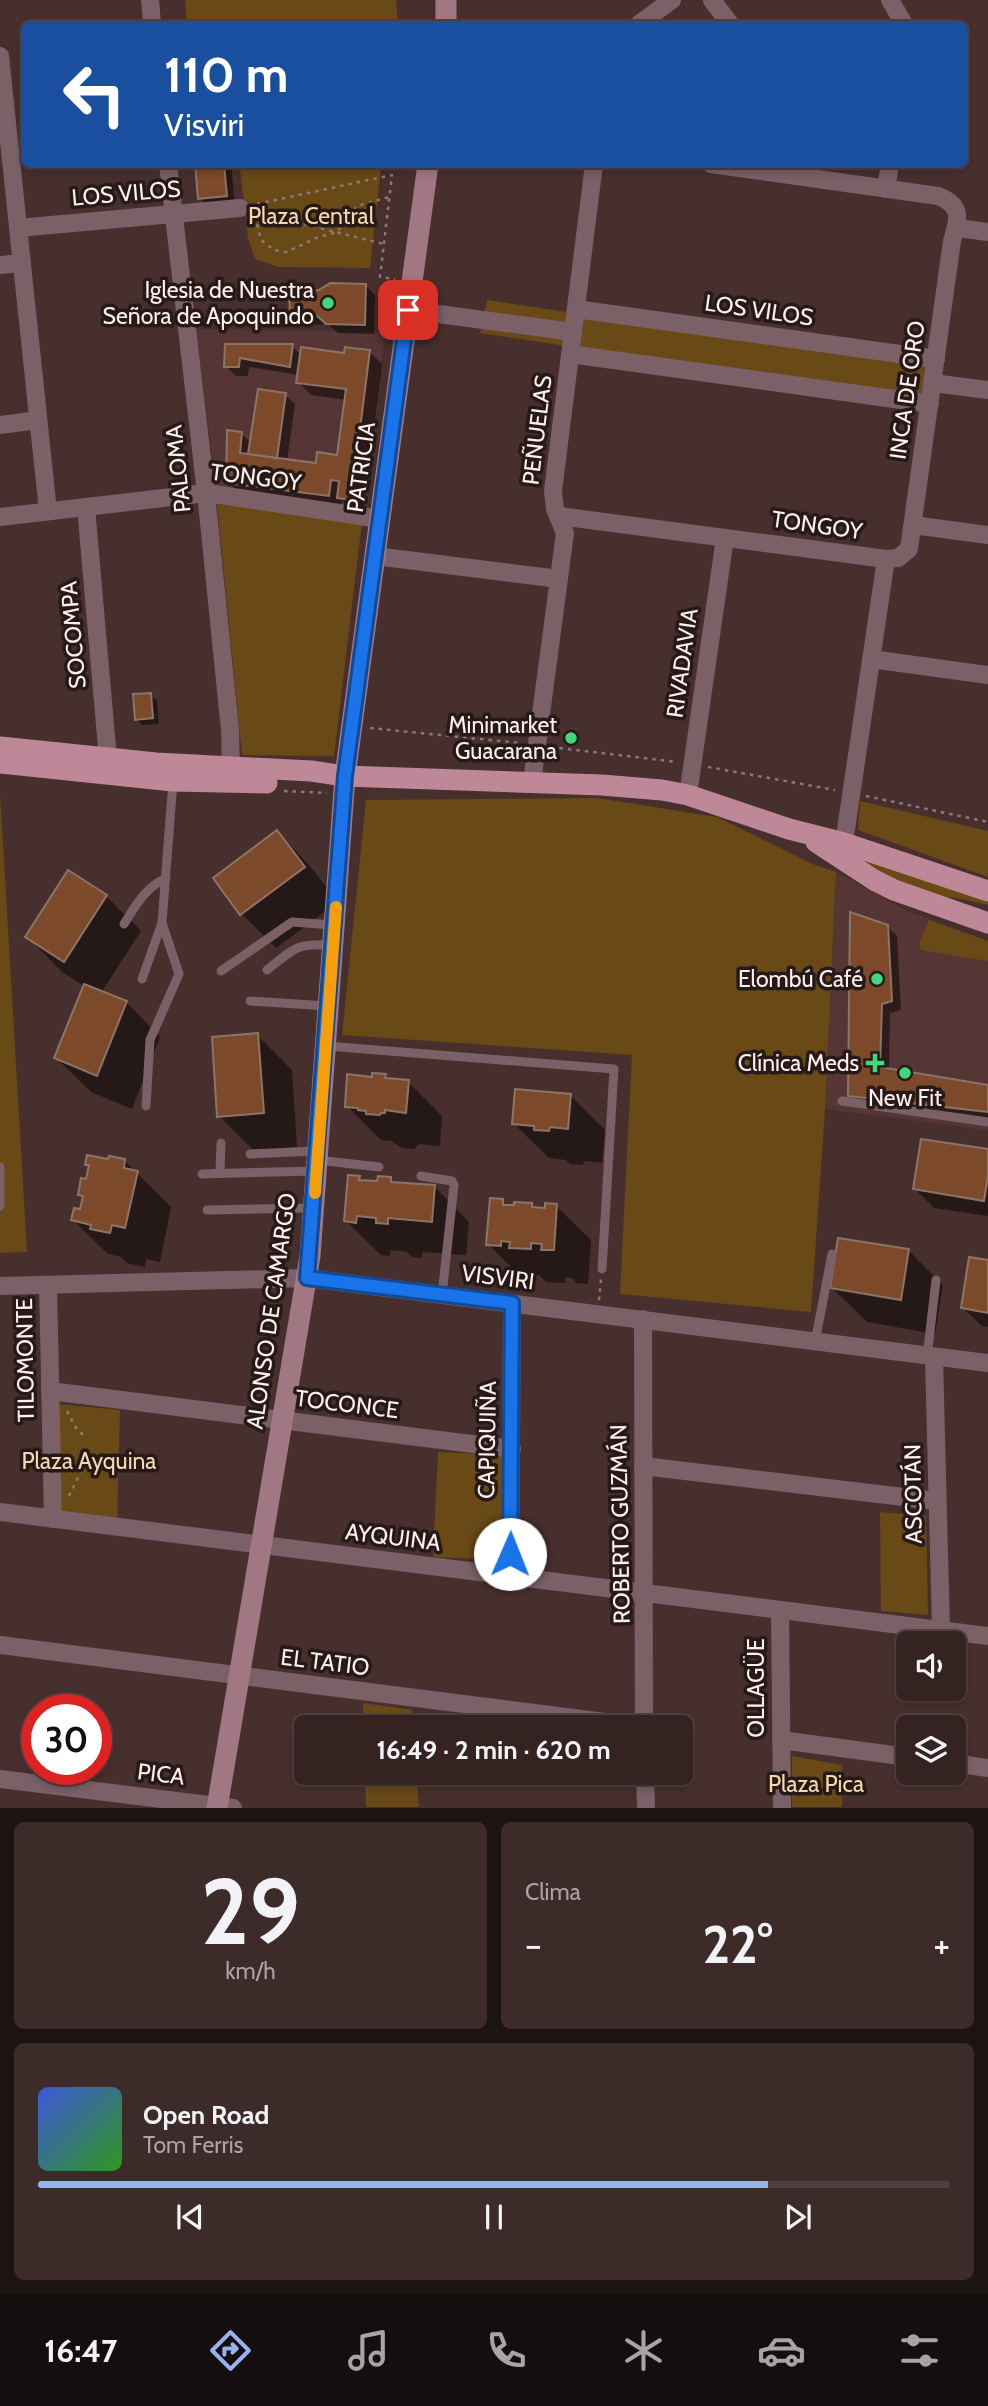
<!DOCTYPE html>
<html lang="es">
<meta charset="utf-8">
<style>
body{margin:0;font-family:Cabin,sans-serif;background:#3d2b2a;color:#f1f3f6;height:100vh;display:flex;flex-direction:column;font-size:26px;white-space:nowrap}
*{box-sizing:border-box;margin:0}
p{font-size:23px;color:#aaa4a5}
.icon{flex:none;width:38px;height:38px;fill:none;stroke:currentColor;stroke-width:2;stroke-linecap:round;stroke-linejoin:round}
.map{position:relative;height:1808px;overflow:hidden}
.side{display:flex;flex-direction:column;gap:14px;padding:14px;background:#1d1313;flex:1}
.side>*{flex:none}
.hud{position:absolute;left:21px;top:21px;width:947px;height:147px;border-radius:10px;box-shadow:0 4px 10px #0003,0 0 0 2px #4f4040;background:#1a4fa0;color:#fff;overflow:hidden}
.buttons{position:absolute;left:896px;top:1631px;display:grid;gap:14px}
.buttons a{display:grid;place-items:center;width:70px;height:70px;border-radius:10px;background:#352322;box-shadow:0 4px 10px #0003,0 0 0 2px #4f4040;font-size:35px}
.speed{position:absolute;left:21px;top:1694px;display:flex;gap:14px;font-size:35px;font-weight:700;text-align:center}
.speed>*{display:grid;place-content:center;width:91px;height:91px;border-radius:50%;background:#352322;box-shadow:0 4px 10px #0003,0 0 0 2px #4f4040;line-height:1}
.speed .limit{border:10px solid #d22;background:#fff;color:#111}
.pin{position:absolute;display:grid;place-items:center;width:60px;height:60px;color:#fff;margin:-30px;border-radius:14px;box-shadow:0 4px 10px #0006}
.me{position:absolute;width:77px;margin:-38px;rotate:1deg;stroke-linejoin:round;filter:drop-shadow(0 0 5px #0008)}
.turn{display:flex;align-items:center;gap:24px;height:147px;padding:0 28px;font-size:32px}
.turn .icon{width:91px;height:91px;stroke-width:2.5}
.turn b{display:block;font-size:49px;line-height:60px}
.big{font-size:52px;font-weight:800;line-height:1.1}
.side .tile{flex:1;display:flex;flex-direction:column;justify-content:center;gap:10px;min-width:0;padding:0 24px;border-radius:10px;background:#3d2b2a}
.side .dial{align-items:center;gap:0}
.dial b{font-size:91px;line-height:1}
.song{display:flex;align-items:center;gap:21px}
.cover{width:84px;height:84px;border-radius:10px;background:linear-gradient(135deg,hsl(230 70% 55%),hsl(110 70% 35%))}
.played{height:7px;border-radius:4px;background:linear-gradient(90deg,#95b2f1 80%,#4f4040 80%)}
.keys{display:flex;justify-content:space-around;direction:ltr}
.heat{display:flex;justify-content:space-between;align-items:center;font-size:38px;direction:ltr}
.side .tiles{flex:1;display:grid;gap:14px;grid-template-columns:1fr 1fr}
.tile:last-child{grid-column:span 2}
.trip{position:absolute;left:294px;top:1715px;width:399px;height:70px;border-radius:10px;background:#352322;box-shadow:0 4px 10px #0003,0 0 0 2px #4f4040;font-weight:800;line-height:70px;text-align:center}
.tab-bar{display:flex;height:112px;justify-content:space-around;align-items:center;background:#150e0e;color:#aaa4a5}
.tab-bar .icon{width:49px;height:49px}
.tab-bar .on{color:#95b2f1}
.tab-bar b{font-size:32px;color:#f1f3f6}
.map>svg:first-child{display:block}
</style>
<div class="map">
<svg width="988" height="1808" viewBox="0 0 988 1808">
<rect width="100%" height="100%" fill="#472f2d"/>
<g fill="#563634">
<polygon points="196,329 385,332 361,509 216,488"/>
<polygon points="836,872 905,910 988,941 988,1130 825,1109"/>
</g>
<g fill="#694916">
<polygon points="185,0 396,0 398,24 187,24"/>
<polygon points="247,164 360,164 360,166 381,167 370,268 279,267 255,259 248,238 240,169"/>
<polygon points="487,300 928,366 926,400 480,333"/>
<polygon points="217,504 362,522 334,756 242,755"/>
<polygon points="0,795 1,810 27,1252 0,1253"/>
<polygon points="597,798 717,817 815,865 836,872 825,1109 811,1312 620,1294 632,1055 342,1035 366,800"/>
<polygon points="860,801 988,831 988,877 858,830"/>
<polygon points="854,856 988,902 988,905 957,898 940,897 884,877"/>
<polygon points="929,920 988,941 988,961 921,950 919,944"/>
<polygon points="58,1404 120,1410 117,1521 62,1512"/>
<polygon points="438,1452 507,1455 503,1560 433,1557"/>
<polygon points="880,1512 926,1516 928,1615 881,1611"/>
<polygon points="363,1703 412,1710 413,1727 363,1727"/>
<polygon points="792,1756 842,1765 842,1807 792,1807"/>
<polygon points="365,1773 416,1773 419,1807 366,1807"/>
</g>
<g fill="#0007">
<polygon points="197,164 231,164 235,205 210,208 200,198"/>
<polygon points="380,164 406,164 405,170 383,168"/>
<polygon points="365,285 375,295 374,334 338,333 328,324 301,325 291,315"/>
<polygon points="227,346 292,346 302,356 346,355 369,351 382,364 363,512 352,510 342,501 341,507 241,495 228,482 242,434 252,444 285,395 295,404 287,461 317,465 339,457 346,400 311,395 298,382 299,375 249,367 248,376 236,376 226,366"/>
<polygon points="151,695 157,701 159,724 142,725 136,719"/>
<polygon points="277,832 311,867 338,902 276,948 242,914 215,878"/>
<polygon points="106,896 141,931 101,993 126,1002 160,1037 132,1109 91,1092 56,1058 84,986 62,972 28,937"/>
<polygon points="887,926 897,936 901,1010 890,1013 889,1070 988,1086 988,1120 859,1105 850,1095"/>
<polygon points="257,1035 292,1070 297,1147 254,1151 219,1116"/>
<polygon points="385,1076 389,1080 408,1082 442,1116 440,1146 419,1144 414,1149 402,1148 391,1141 381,1140 347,1106 373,1079"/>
<polygon points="571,1096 605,1130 602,1163 584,1161 583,1165 570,1164 566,1160 549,1158 514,1124"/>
<polygon points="988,1151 988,1216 934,1208 915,1189"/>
<polygon points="125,1161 171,1207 160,1262 146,1259 145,1267 127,1263 121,1257 108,1254 73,1220 81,1211 84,1198 79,1194 87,1181 90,1167 87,1164"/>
<polygon points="359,1178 362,1182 379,1183 391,1179 395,1184 435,1187 469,1222 466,1255 422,1252 422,1258 412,1257 407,1252 391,1250 390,1256 381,1255 346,1221"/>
<polygon points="502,1200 508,1207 532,1205 536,1209 547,1210 556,1206 591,1240 588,1284 577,1283 572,1278 565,1277 565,1283 546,1282 539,1275 535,1275 535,1280 523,1279 488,1244"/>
<polygon points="909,1251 943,1285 935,1334 867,1322 832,1288"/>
<polygon points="988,1262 988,1327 982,1326 963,1308"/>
</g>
<g fill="#7c492b" stroke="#8c7467" stroke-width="2">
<polygon points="195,164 224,164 227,196 198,199"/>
<polygon points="330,283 366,284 365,325 326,324 316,315 290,316 289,291 319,290"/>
<polygon points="225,344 293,344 290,367 240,358 239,367 224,367"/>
<polygon points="301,347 344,353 345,347 370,350 351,500 337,498 339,481 331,480 329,496 226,483 227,430 242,432 240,453 316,463 317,452 337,455 346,389 296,383"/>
<polygon points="258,389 286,393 277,458 248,454"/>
<polygon points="151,693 153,718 135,720 133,694"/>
<polygon points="277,830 305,867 240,915 213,878"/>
<polygon points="68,870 107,895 64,962 25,937"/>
<polygon points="850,912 888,925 892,1001 882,1004 880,1067 988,1085 988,1112 848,1096"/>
<polygon points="84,984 127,1001 97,1076 54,1058"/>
<polygon points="258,1033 264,1113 217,1117 212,1037"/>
<polygon points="372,1073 386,1074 385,1078 409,1080 406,1113 385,1110 385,1113 381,1113 380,1115 366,1114 366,1111 358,1110 358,1108 345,1107 347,1074 372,1077"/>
<polygon points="515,1089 571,1094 568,1129 550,1127 549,1131 534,1130 534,1126 512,1124"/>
<polygon points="921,1139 988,1149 988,1176 984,1201 913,1189"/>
<polygon points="87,1155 108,1159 109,1156 125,1159 124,1168 138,1171 125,1228 112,1225 110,1233 90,1229 91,1225 71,1220 74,1208 80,1209 83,1196 78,1195 81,1178 86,1179 89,1165 85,1165"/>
<polygon points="348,1175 360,1176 359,1180 377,1181 378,1176 391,1177 391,1182 435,1185 432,1222 388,1218 388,1224 376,1223 376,1218 357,1216 356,1223 344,1221"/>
<polygon points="490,1198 503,1199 503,1205 514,1205 514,1202 532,1203 532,1207 545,1208 545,1203 557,1204 554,1250 541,1250 542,1244 531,1243 531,1249 509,1248 510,1242 501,1241 501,1246 486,1245"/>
<polygon points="838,1238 909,1249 901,1300 830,1288"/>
<polygon points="969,1257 988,1260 988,1313 961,1308"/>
</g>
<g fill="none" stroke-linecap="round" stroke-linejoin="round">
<g stroke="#8d7876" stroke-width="2.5" stroke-dasharray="3.5 5" stroke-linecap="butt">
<polyline points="257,204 392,175 380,277 395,279"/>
<polyline points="255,212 384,244"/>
<polyline points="255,216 261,240 274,250 287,252 316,238 337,232 357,206 389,197"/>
<polyline points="370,728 520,743"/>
<polyline points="551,747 677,762"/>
<polyline points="708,767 835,790"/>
<polyline points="284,791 327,793"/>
<polyline points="866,796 988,822"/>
<polyline points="599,1300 601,1279"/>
<polyline points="67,1411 76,1428 85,1437"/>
<polyline points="69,1496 85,1463"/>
</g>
<g stroke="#7b6068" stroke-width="9">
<path d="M124 924C136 905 145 888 166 878"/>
<path d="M267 970C295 948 295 943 332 945"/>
<polyline points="221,971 292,922 333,925"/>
<polyline points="142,979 162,923"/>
<polyline points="250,1001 328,1006"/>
<polyline points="327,1046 614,1069 602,1269"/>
<polyline points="842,1101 988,1122"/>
<polyline points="146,1106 150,1040 179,974 162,923 173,781"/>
<polyline points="250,1154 316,1151"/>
<polyline points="317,1160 379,1167"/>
<polyline points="0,1167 0,1206"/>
<polyline points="220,1173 221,1143"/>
<polyline points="202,1174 315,1171"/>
<polyline points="421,1176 452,1181 454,1185 442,1295"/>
<polyline points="207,1210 312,1208"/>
<polyline points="815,1342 832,1254"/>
<polyline points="927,1357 936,1280"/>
</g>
<g stroke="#7b6068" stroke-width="18">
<polyline points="150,0 152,24"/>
<polyline points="712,0 730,24"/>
<polyline points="890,0 904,24"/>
<polyline points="639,24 672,0"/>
<polyline points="0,56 48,511"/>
<polyline points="168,164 206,493 230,730 231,768"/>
<polyline points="886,189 890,164"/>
<polyline points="18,228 240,208"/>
<polyline points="958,228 988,232"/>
<polyline points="0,265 22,263"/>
<polyline points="576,309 936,359"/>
<polyline points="409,310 573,332"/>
<polyline points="570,354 930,404"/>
<polyline points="933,383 988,390"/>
<polyline points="0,425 38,420"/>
<polyline points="86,507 108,759"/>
<path d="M559 516 886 559 898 558 909 549 952 241C958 220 964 206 938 196L711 164"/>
<polyline points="0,517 206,493 380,519"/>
<polyline points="913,525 988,535"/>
<polyline points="375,556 559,579"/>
<polyline points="871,659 988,675"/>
<polyline points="532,782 565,533 555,509 553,491 594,164"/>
<polyline points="688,795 725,538"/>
<polyline points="844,843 886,559"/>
<polyline points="48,1285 53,1519"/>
<polyline points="0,1286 307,1278 988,1363"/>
<polyline points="643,1319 644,1727"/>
<polyline points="934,1358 941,1630"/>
<polyline points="50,1391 512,1449"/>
<polyline points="643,1466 937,1501"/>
<polyline points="0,1512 988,1636"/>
<polyline points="510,1576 512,1303"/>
<polyline points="780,1610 782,1808"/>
<polyline points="0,1645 644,1727"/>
<polyline points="781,1740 908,1757"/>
<polyline points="954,1763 988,1768"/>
<polyline points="645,1773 646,1808"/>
<polyline points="0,1779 233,1808"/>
</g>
<g stroke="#a27784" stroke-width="21">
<polyline points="446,24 446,0"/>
<polyline points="217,1808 310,1256 345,776 428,164"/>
</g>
<g stroke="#bf8899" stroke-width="21">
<polyline points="0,747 156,763 311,771 345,776 602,785 662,790 688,795 789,829 844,843 988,891"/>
<polyline points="0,763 173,781 267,783"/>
<polyline points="816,842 874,880 894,890 988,923"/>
</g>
</g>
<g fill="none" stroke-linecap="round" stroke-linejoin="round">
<g stroke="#114b97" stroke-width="18">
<polyline id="route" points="408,310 345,776 307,1278 512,1303 510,1554"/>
</g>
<use href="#route" stroke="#1a73e8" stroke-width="12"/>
<polyline stroke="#f59e0b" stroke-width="12" points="315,1193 336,907"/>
</g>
<g fill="#42d77b" stroke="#261a19" stroke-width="2.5">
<circle cx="328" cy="303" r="7"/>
<circle cx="571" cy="738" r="7"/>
<circle cx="877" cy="979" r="7"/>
<path d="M871.5 1052.5h7v7h7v7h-7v7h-7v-7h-7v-7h7z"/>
<circle cx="905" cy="1073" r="7"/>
</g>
<g text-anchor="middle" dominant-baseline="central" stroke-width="7" stroke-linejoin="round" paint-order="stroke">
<g font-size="23" fill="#feeeec" stroke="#261a19">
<text transform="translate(126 193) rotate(-5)">LOS VILOS</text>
<text transform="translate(759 310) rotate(8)">LOS VILOS</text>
<text transform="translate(907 390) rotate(-82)">INCA DE ORO</text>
<text transform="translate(537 430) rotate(-83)">PEÑUELAS</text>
<text transform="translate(361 467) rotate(-82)">PATRICIA</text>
<text transform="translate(178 469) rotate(-96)">PALOMA</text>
<text transform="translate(256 477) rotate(7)">TONGOY</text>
<text transform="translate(817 525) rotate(8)">TONGOY</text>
<text transform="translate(73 635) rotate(-95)">SOCOMPA</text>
<text transform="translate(682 663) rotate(-82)">RIVADAVIA</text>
<text transform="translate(498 1277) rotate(7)">VISVIRI</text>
<text transform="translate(271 1311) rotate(-82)">ALONSO DE CAMARGO</text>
<text transform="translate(25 1360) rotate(-91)">TILOMONTE</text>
<text transform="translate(347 1404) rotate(7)">TOCONCE</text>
<text transform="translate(487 1440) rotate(-89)">CAPIQUIÑA</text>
<text transform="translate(913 1494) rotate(-91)">ASCOTÁN</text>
<text transform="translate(620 1524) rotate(-91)">ROBERTO GUZMÁN</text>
<text transform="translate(393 1537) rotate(7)">AYQUINA</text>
<text transform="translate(325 1662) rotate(7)">EL TATIO</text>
<text transform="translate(756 1688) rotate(-90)">OLLAGÜE</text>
<text transform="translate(161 1774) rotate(7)">PICA</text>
</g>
<g font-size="23" fill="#f8d8ac" stroke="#261a19">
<text x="311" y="216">Plaza Central</text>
<text x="89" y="1461">Plaza Ayquina</text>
<text x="816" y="1784">Plaza Pica</text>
</g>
<g font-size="23" fill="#feeeec" stroke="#261a19" text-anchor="end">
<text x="314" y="290">Iglesia de Nuestra<tspan x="314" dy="26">Señora de Apoquindo</tspan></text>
<text x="557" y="725">Minimarket<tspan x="557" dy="26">Guacarana</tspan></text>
<text x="863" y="979">Elombú Café</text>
<text x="859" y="1063">Clínica Meds</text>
<text x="905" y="1098" text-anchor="middle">New Fit</text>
</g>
</g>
</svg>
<div class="buttons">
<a><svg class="icon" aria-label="sound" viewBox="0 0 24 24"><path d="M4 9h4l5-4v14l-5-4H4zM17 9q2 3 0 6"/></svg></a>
<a><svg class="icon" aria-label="layers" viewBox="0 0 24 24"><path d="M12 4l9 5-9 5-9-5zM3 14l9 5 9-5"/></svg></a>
</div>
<div class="speed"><div class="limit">30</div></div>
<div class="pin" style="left:408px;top:310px;background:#d93025"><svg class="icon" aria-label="arrive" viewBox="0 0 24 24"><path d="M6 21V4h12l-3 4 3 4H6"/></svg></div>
<svg class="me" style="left:510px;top:1554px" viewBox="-20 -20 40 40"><circle r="19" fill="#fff"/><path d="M0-13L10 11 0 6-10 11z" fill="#1a73e8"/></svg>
<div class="trip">16:49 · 2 min · 620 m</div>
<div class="hud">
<div class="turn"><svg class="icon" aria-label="left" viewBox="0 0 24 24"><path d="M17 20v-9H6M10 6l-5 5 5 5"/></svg><div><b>110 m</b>Visviri</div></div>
</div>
</div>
<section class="side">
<div class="tiles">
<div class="tile dial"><b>29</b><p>km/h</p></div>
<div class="tile"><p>Clima</p>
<div class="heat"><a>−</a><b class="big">22°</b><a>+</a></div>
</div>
<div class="tile">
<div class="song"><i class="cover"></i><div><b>Open Road</b><p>Tom Ferris</p></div></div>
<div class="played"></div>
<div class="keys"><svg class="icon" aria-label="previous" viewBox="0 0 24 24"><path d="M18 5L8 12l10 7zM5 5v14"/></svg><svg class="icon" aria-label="pause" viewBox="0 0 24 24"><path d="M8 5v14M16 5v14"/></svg><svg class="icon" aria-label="next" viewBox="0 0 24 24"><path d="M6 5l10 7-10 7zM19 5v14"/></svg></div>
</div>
</div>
</section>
<nav class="tab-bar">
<b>16:47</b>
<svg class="icon on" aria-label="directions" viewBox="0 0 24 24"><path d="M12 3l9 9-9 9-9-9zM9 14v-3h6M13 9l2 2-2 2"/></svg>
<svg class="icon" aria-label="music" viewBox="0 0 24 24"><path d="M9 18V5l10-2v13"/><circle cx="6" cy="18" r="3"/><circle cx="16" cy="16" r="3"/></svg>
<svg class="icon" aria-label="phone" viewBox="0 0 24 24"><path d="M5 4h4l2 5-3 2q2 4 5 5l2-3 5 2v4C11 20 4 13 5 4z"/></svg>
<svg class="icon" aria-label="climate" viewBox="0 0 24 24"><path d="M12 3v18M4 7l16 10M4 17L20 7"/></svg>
<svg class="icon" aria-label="car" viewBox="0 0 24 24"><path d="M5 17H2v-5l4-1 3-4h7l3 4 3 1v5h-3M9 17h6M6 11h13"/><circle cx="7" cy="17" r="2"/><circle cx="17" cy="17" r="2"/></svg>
<svg class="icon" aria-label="filters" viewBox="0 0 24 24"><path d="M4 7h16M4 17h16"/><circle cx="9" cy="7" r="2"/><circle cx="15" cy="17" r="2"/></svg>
</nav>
